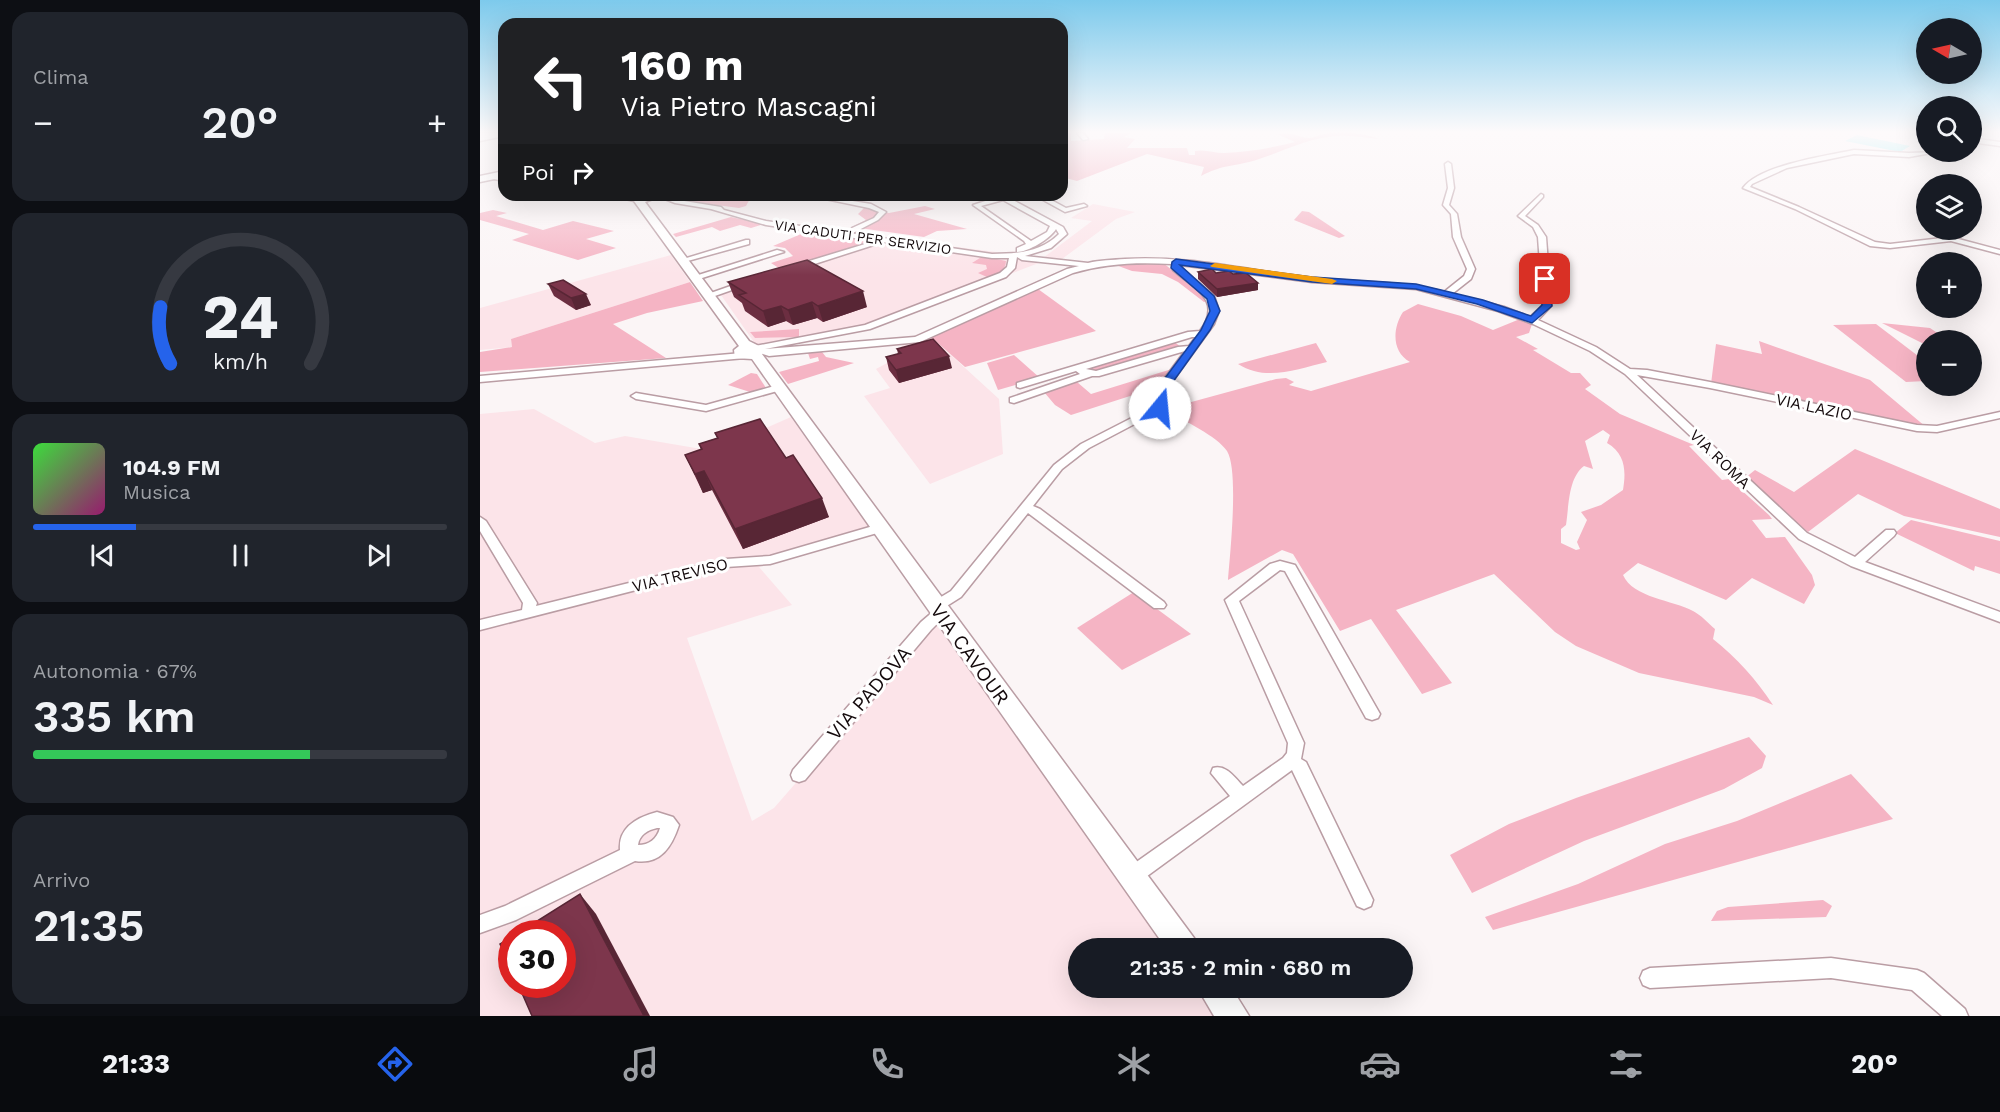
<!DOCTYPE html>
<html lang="it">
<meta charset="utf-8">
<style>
body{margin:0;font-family:"Work Sans",sans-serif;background:#20242c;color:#f1f3f6;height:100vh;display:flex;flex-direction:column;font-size:22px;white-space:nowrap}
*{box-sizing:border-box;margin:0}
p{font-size:20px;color:#9ea1a6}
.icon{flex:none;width:33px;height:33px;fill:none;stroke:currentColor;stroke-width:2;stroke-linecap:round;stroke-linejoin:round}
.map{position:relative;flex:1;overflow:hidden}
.side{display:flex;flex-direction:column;gap:12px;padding:12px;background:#0d0f14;width:480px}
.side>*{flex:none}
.top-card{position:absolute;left:18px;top:18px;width:570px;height:183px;border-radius:18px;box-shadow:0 6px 24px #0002;background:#202124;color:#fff;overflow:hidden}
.needle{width:39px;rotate:279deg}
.controls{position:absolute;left:1436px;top:18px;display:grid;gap:12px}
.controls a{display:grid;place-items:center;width:66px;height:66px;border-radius:50%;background:#171b24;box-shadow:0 6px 24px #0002;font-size:30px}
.speed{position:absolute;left:18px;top:920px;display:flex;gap:12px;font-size:30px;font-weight:700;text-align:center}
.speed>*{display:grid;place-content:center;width:78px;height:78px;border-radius:50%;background:#171b24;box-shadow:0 6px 24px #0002;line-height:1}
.speed .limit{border:9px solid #d22;background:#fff;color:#111}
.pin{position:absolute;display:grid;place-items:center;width:51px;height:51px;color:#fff;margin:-26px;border-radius:12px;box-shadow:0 3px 9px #0006}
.me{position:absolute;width:66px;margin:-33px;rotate:17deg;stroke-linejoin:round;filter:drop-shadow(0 0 4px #0008)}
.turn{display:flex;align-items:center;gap:21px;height:126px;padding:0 24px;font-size:27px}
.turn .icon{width:78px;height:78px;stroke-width:2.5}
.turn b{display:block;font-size:42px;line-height:51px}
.then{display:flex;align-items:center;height:57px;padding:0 24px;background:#0003;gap:12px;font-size:22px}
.big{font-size:45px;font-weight:600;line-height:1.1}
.side .widget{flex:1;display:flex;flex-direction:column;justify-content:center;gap:9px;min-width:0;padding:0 21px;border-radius:18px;background:#20242c}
.side .dial{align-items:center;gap:0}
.dial svg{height:156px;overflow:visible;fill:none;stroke:#363941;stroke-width:7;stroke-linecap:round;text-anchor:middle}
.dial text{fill:#f1f3f6;stroke:none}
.song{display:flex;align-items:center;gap:18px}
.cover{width:72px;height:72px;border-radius:9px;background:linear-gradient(135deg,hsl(120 70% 55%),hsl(320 70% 35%))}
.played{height:6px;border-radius:3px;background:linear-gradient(90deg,#2563eb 25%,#363941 25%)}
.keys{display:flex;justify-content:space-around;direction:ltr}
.heat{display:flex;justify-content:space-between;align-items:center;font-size:33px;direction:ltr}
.charge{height:9px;border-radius:4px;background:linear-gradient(90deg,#34c759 67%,#363941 0)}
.trip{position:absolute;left:588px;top:938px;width:345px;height:60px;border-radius:30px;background:#171b24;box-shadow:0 6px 24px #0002;font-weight:600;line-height:60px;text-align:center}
.tabs{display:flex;height:96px;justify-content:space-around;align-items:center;background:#090b0e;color:#9ea1a6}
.tabs .icon{width:42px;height:42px}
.tabs .on{color:#2563eb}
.tabs b{font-size:27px;color:#f1f3f6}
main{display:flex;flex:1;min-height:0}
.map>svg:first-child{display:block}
</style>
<main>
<section class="side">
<div class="widget"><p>Clima</p>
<div class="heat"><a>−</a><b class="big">20°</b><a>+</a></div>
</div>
<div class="widget dial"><svg viewBox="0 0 100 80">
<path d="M14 69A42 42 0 1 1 86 69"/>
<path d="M14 69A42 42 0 0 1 9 40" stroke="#2563eb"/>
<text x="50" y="56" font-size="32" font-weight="700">24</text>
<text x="50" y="72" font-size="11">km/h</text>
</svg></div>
<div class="widget">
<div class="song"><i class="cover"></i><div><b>104.9 FM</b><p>Musica</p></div></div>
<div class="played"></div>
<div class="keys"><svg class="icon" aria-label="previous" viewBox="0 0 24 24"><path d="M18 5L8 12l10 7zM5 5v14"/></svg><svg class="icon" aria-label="pause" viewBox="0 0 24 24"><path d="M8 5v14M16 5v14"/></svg><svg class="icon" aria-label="next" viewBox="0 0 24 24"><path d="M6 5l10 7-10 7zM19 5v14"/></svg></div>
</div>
<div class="widget"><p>Autonomia · 67%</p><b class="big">335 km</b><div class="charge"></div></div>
<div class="widget"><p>Arrivo</p><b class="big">21:35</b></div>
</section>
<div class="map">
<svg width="1520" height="1016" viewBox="0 0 1520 1016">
<rect width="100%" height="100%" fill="#fbf5f6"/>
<g fill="#fce4e9" fill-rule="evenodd">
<polygon points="613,204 655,212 636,219 582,259 569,259 387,329 333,340 276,345 241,295 414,239 563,258 612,221 591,218"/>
<polygon points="191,255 210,282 31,339 32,347 0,350 0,308"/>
<polygon points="451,337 519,399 523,454 450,484 384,396 410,388 396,369 422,355 421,346"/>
<path d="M54 409 115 443 145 436 233 451 311 417 394 533 279 567 312 605 207 638 272 821 294 808 455 623 694 948H598V987H721L742 1016H0V414ZM32 933H82V984H32Z"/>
</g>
<g fill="#f5b4c4" fill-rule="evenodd">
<path d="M588 133H591V141L624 139 625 133H652L644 137 655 139 647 148H707L709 155H715V151C725 149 734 153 744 153 768 152 791 148 815 142L797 134C813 131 817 137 829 138 833 138 839 135 843 134 861 130 883 133 899 139 886 138 871 135 858 136 827 137 799 154 769 162 749 167 742 165 721 176L724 167 667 154 597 181 582 177V142L588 141Z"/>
<polygon points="188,195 272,195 266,206 259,208 206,201"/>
<polygon points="445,206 455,209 434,214 487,229 457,231 444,237 372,227 386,220 378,214 384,208 409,213"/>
<polygon points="13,210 27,213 16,216 63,230 93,221 134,231 106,239 136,248 98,260 32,240 49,234 0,220 0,213"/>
<polygon points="822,211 829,212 865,236 859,238 814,220"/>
<polygon points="251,217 284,224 271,228 260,225 240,231 232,227 196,237 193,234"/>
<polygon points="328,231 390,241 302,270 291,263 313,256 305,248 293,246"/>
<path d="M503 256 526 261C526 271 516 276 507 277L498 273 507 269 506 265 492 263Z"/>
<polygon points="681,262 687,266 729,301 724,302 698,282 682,274 652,271 633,264"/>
<polygon points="210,282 223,301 167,313 133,324 186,358 0,372 0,352 32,347 31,339"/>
<polygon points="558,289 616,331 485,367 451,337"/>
<path d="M938 304 981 316 1013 330 1040 319 1052 324 1049 333 1036 337 1058 349 1053 350 1091 373H1100L1111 385 1105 389 1140 414 1214 445 1209 446 1242 480 1249 479 1289 515 1292 519 1272 520 1286 538 1305 537 1332 575 1335 585 1324 604 1272 578 1246 600 1158 563 1143 575C1153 598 1193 600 1213 611 1221 615 1228 623 1235 629L1233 639C1257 658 1276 679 1293 705L1274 697 1159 673 1096 646 1075 632 1014 574 916 610 972 683 942 694 891 619 860 631 813 554 802 550 748 580C750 555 759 470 747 451 737 436 704 421 689 412L693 407 796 379 806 378 814 382 809 385 831 391 930 362C912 352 912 329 923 312ZM1123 430 1130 435 1127 443C1146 454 1146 472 1143 490L1121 505 1101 512 1107 520 1097 542 1100 549 1096 550 1081 543V529L1086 525C1089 506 1088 478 1104 466L1113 469 1105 441Z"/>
<polygon points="1402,323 1450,328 1468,340 1446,340 1446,345"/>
<polygon points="1396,324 1446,362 1446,381 1426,382 1353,325"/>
<polygon points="319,329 319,337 275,338 270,332"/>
<polygon points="693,341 701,347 619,372 610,373 605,369"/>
<polygon points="1279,341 1390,380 1446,427 1231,384 1236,344 1282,354"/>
<path d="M836 343 847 362C817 369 786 382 758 364Z"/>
<polygon points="342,352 346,357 374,363 308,384 299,372 339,361 338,357 330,359 328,353"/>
<polygon points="534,355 560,378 518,390 507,363"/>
<polygon points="695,368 678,387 591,415 575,405 564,392 597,382 611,394"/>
<polygon points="271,373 277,374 286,388 270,392 248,385"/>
<polygon points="1375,449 1520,509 1520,537 1424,516 1378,494 1328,532 1265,478 1275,470 1314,492"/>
<polygon points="1431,520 1520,541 1520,574 1495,566 1494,571 1415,533"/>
<polygon points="654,592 711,634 642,670 597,628"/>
<polygon points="1269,737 1286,756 1282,768 1244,789 1104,841 992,893 970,855 1029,824 1096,798"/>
<polygon points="1371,774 1413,819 1013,930 1005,917 1098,884 1185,844 1257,821"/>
<polygon points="1343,900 1352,906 1346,917 1231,921 1237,911 1248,907"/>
</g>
<polygon fill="#7eebf2" points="1377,135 1430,146 1420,152 1365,141"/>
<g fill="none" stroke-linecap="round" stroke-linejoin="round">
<g stroke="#ba9da4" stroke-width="3">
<g id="street">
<polygon points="0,133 8,133 0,136"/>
<polygon points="597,133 603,133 608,139 603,140"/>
<polygon points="1491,138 1520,142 1520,146 1491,142"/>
<path d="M1374 150 1429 153 1457 152 1429 157 1374 154 1307 168 1272 184 1270 187 1319 207 1395 242 1410 244 1471 237 1520 250V254L1471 241 1410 248 1390 246 1315 209 1263 188C1280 165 1346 156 1374 150Z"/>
<path d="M968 162 971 164 974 188 969 205 977 214 981 237 995 269 991 279 972 294 1024 307 1050 317 1063 305 1058 237 1053 227 1038 216 1061 194 1063 195V197L1045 216 1058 225 1066 237 1071 306 1058 320 1116 347 1150 369 1167 370 1230 382 1437 425 1457 426 1520 412V418L1457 432 1437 431 1230 388 1157 375 1327 533 1375 557 1406 530H1414L1416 533 1414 536 1385 562 1520 612V622L1371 566 1319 539 1145 374 1110 351 1053 324 1018 311 936 289 832 282 700 265V267L734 296 739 311 734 324 689 386 685 408 609 448 582 469 553 506 560 509 684 602 686 605 684 608H674L548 513 481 597 462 609 468 613 451 630 325 780 319 782 313 780 311 775 313 770 441 622 455 610 449 606 451 603 471 591 574 465 601 444 675 406 679 386 705 351 619 376H612L534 403 530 402V398L600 374 596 371 540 388 537 387V383L708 332 720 331C743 300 715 289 693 270L692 264C658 262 626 263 593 273L440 342 289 356 274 351 275 346 385 325 520 273 527 267 529 258H512L403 242 319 269 315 267 316 265 395 241 286 225 231 209 195 203 175 195H184L198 200 241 207 244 210 286 221 512 254C537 254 561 252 579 234L576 229C570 239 548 252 537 252V248L546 244 544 241 493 205 518 197 515 195H527L530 197 529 198 583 227 587 234 571 248 545 256 608 263C620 260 632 260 645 259 707 255 770 271 832 278 876 282 920 281 964 292L984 276 987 269 973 237 971 214 963 205 968 188 965 164ZM523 200 570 226 567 232 551 241 501 206ZM537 257 542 260 599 266 587 269 435 337 285 349 390 329 526 277 535 268ZM712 337H716L709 346 698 347 616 371 606 369Z"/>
<polygon points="11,175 24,177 24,181 9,178"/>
<polygon points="125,195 141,195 158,199 155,201"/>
<polygon points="335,195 391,204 406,212 398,220 375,232 372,232 372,228 394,218 399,212 389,208 336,197"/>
<path d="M463 195H481C477 198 467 198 463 195Z"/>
<polygon points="554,195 562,195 586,208 604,204 607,206 585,212"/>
<polygon points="266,240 269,240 269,244 204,262 200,260"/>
<polygon points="297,250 304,252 219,279 212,277"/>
<polygon points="262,282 269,284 232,297 225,295"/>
<polygon points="262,353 265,354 265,358 0,382 0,376"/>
<polygon points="298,385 303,388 301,390 226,411 156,399 151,396 156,393 226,405"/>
<polygon points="0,517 6,521 57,603 56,606 246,559 290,556 400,524 406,528 404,531 290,564 246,567 0,630 0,620 42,610 43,603 0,531"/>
<path d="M800 561 815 565 900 714 898 718 892 720 886 718 805 571 800 570 759 601 824 743 821 759 826 762 893 900 891 906 884 909 877 906 812 770 659 882 652 885 645 882 643 876 645 870 750 796 731 773 733 768C746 764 755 778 763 786L803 758 807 753 808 743 745 600 790 564Z"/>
<path d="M177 812 193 817 199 825C192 846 181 865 155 861L36 920 0 933V915L25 906 140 850C138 827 158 817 177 812ZM177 828H180C177 839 169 845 158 845 159 835 168 830 177 828Z"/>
<polygon points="1351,958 1437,970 1444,973 1485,1009 1488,1016 1462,1016 1432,990 1351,978 1170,988 1163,985 1160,978 1163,971 1170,968"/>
</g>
</g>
<g stroke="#ba9da4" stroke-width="3">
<g id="secondary">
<polygon points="24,171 24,177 0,182 0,176"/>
<polygon points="152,195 183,195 165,202 269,341 287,350 282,354 714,938 719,948 686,948 272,359 255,358 254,350 259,346 154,201 151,200"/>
<polygon points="717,987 751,987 769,1016 734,1016"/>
</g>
</g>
<g stroke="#ba9da4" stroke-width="3">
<polygon id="highway" points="8,133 24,133 24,136 0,141 0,135"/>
</g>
<use href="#street" fill="#fff" fill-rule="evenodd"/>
<use href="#secondary" fill="#fff" fill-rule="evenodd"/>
<use href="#highway" fill="#fff" fill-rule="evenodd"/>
</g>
<g fill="#6c2e41">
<polygon points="718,272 753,274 778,283 778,290 737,297 718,279"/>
<polygon points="248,282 387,307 343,322 337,318 313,325 306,321 288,327 265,311 262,303 254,297"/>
<polygon points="68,284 111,305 96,310 74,296"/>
<polygon points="417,349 472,368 419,383 409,370 406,357 418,354"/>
<polygon points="235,433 306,458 349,517 263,549 232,490 223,493 205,455 221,450 219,444 237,438"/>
</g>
<g fill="#582635">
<polygon points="778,283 778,290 737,297 737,289"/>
<polygon points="383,291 387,307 343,322 338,306"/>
<polygon points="106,294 111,305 96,310 91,298"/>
<polygon points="332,302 337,318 313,325 308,310"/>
<polygon points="301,306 306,321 288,327 283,311"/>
<polygon points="469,356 472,368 419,383 416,370"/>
<polygon points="224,471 232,490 223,493 215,474"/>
<polygon points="342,498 349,517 263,549 255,529"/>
<polygon points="100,894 116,914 170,1016 164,1016"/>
</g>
<g fill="#7d364c" stroke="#582635" stroke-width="1.5">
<polygon points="327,260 383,291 338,306 332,302 308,310 301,306 283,311 259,295 266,293 248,282"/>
<polygon points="732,269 736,273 749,271 753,274 766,273 778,283 737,289 718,272"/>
<polygon points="83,280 106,294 91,298 68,284"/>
<polygon points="453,339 469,356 416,370 406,357 421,353 417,349"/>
<polygon points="280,419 306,458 313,455 342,498 255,529 224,471 215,474 205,455 222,449 219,444 238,438 235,433"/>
<polygon points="100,894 164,1016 52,1016 38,984 82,984 82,933 38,933"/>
<polygon points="32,937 32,970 20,944"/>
</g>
<linearGradient id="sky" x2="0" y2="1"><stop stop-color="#7dcaec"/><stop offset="0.48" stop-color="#fdfafb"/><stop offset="1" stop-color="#fdfafb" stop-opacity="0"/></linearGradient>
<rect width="1520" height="275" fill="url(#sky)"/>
<polygon fill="#2563eb" stroke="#184099" stroke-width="1.5" points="696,259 832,277 936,284 1003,300 1051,316 1062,305 1060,279 1065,276 1069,279 1072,306 1052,323 997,304 936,289 832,282 700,265 734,296 740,311 730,330 690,386 686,408 680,411 674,408 679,386 721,330 730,311 727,299 691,268 692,262"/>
<polygon fill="#f59e0b" points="735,263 852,279 857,281 852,284 732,267 730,266"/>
<g text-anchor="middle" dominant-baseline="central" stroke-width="6" stroke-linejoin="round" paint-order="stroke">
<g font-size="14" fill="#13090b" stroke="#fff">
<text transform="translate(383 237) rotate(8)">VIA CADUTI PER SERVIZIO</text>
</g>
<g font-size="16" fill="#13090b" stroke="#fff">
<text transform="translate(1334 407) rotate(12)">VIA LAZIO</text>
<text transform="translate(1240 459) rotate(44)">VIA ROMA</text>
<text transform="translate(200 575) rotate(-14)">VIA TREVISO</text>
</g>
<g font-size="20" fill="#13090b" stroke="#fff">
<text transform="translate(490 654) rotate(54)">VIA CAVOUR</text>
<text transform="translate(389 693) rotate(-49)">VIA PADOVA</text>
</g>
</g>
</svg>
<div class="controls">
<a><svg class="needle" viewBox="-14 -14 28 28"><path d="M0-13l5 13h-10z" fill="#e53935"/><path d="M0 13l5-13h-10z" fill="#9ea1a6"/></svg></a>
<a><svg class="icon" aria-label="search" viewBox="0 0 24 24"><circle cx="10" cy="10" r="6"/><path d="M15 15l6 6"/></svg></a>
<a><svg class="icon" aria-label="layers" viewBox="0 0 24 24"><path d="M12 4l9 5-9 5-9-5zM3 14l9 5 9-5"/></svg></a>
<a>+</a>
<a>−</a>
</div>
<div class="speed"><div class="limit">30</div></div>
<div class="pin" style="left:1065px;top:279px;background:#d93025"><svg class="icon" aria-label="arrive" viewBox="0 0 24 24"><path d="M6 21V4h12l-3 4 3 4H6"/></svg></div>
<svg class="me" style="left:680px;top:408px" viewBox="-20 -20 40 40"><circle r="19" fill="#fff"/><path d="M0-13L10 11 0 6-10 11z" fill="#2563eb"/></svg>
<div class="trip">21:35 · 2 min · 680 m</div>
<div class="top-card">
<div class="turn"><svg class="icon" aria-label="left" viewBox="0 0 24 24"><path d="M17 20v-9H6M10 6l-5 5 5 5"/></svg><div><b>160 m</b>Via Pietro Mascagni</div></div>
<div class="then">Poi<svg class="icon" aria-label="right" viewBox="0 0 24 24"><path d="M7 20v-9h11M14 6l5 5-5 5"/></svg></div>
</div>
</div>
</main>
<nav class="tabs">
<b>21:33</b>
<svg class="icon on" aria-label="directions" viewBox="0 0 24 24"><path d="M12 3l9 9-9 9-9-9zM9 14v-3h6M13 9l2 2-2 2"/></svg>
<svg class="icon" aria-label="music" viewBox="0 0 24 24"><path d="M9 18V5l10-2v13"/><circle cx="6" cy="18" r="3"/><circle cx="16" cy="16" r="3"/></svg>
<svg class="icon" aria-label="phone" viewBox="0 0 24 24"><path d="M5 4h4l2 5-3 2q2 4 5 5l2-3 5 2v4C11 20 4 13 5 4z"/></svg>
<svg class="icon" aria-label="climate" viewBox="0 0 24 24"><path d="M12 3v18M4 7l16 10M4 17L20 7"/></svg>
<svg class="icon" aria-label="car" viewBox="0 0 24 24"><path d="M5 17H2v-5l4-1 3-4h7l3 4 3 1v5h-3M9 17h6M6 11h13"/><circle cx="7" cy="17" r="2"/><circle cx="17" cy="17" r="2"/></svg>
<svg class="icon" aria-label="filters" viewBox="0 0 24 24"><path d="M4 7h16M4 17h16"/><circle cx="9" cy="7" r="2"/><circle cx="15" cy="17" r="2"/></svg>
<b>20°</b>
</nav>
